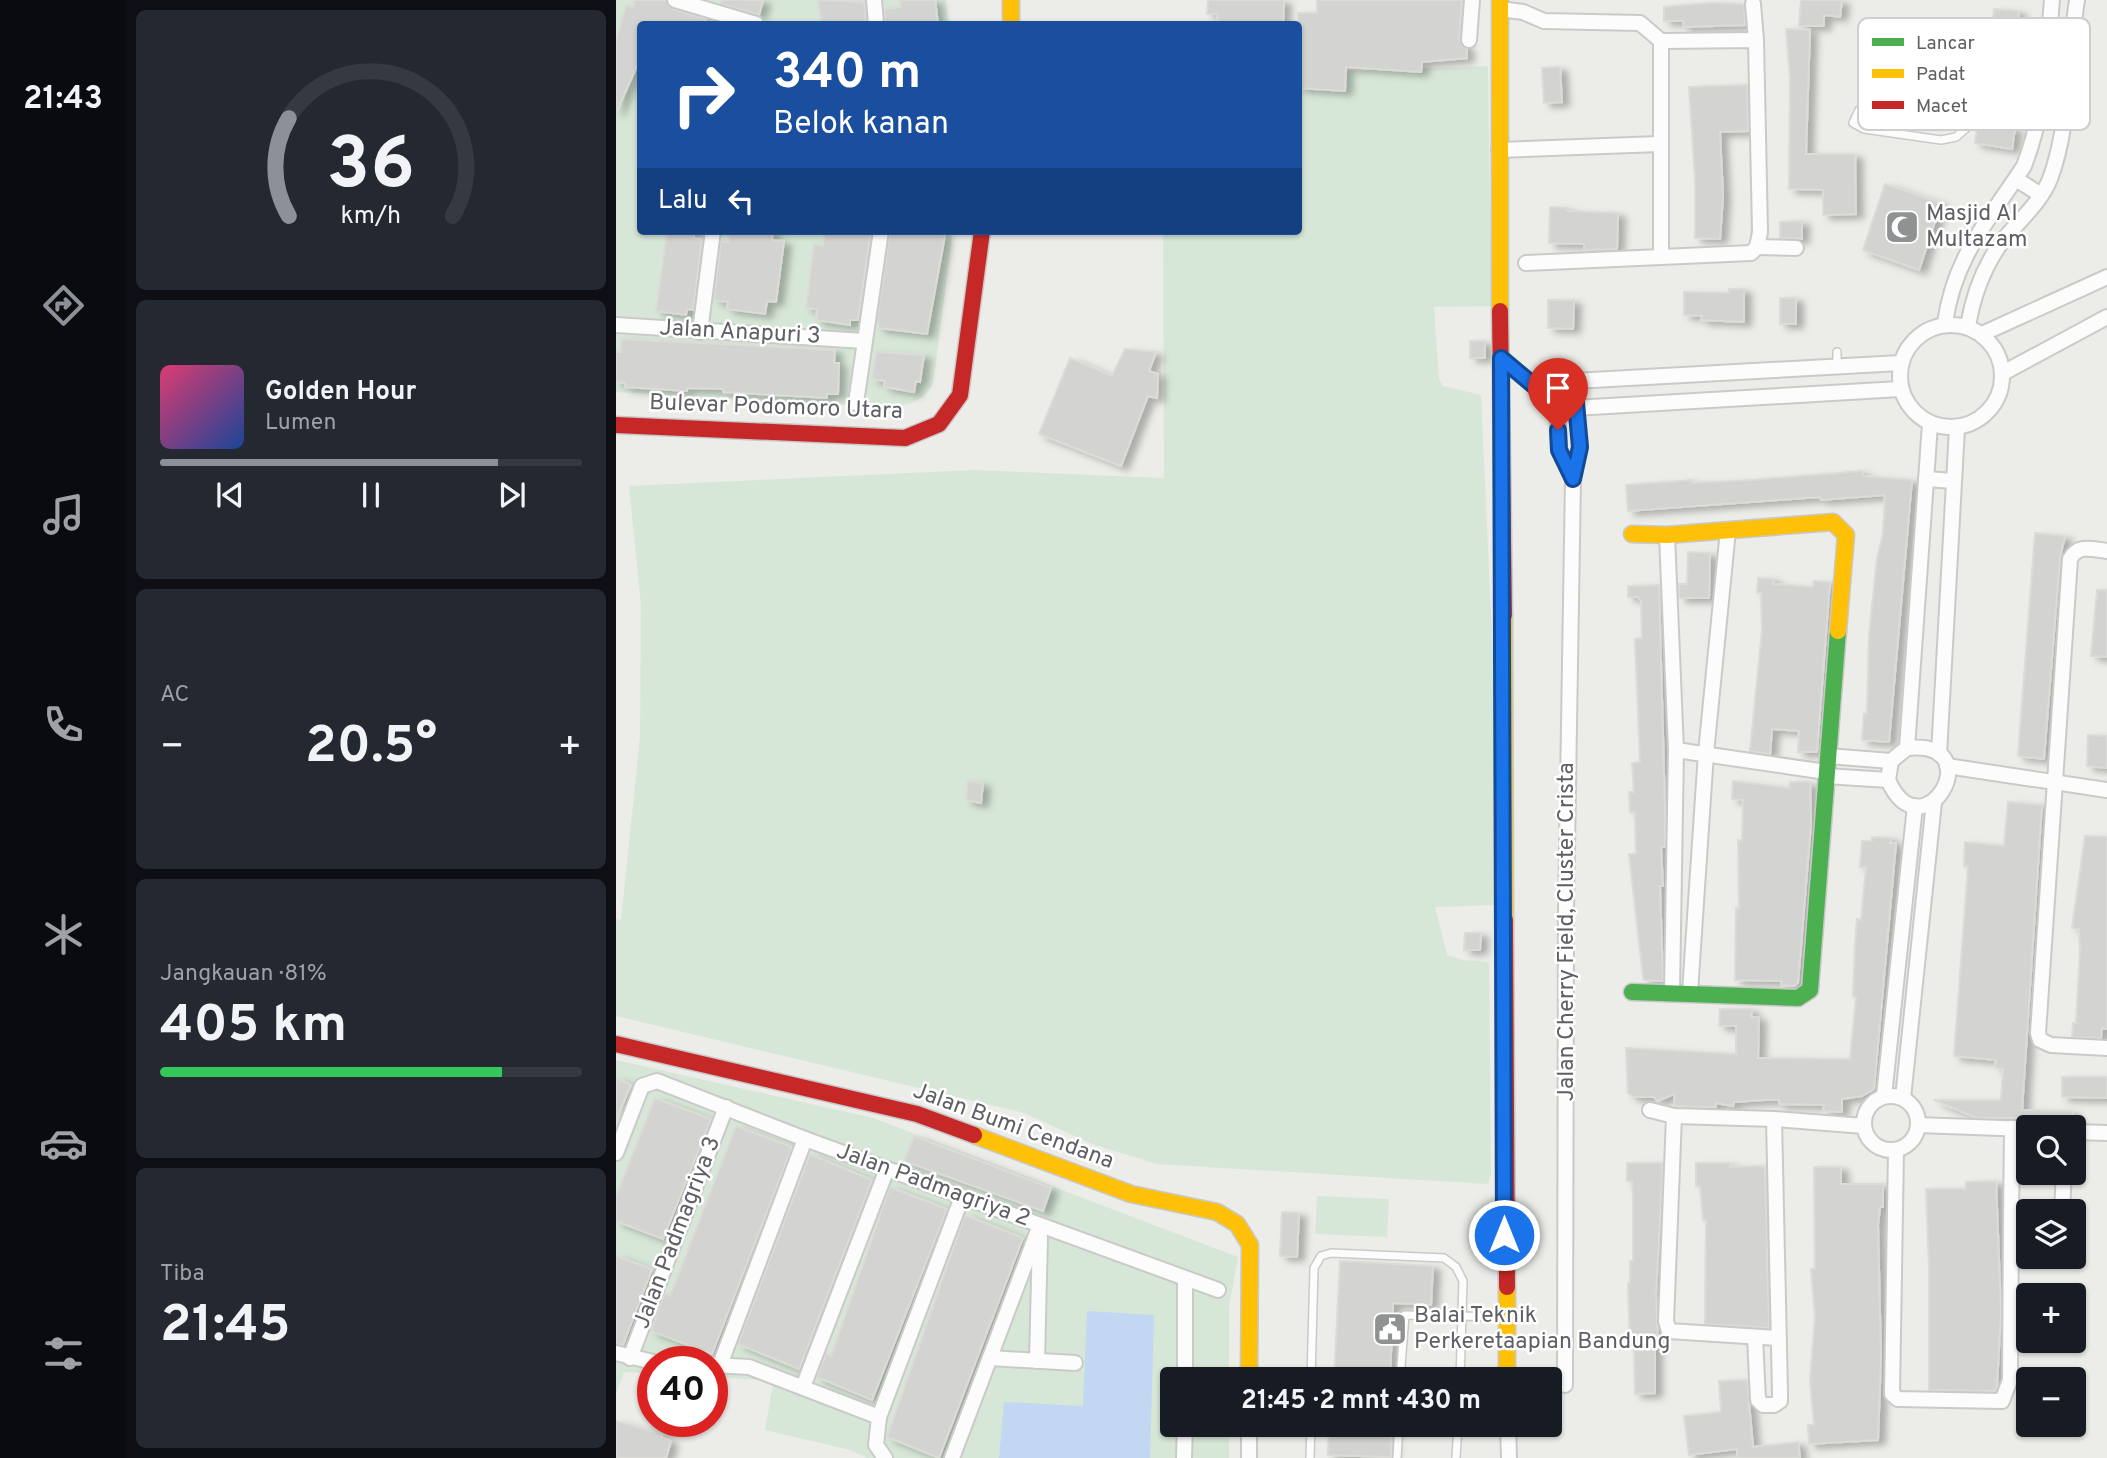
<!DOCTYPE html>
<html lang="id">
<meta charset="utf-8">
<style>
body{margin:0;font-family:Overpass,sans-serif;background:#242831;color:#f1f3f6;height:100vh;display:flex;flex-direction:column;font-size:26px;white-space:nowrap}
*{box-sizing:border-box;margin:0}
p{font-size:23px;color:#9ea1a6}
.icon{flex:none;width:38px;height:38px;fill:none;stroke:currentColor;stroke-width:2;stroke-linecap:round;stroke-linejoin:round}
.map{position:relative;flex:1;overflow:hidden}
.panel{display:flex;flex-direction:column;gap:10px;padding:10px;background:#0d0f14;width:490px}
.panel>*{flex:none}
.top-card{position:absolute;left:21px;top:21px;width:665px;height:214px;border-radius:7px;box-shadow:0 2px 5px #0004;background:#1a4fa0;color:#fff;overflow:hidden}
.fabs{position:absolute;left:1400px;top:1115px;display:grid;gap:14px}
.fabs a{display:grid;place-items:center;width:70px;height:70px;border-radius:7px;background:#171b24;box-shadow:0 2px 5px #0004;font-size:35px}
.speed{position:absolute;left:21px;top:1346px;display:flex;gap:14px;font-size:35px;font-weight:700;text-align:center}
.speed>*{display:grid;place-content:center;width:91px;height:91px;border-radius:50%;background:#171b24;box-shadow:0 2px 5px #0004;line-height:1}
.speed .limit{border:10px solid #d22;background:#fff;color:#111}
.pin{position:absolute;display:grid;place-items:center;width:60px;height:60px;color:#fff;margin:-72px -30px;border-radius:50% 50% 50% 0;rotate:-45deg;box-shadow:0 0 7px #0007}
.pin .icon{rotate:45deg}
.me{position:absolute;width:77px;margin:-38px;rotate:0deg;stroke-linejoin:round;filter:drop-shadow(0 0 5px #0008)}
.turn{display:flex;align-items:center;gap:24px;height:147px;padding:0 21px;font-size:32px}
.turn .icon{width:91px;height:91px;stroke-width:2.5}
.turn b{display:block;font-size:49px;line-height:60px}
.then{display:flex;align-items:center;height:66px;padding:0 21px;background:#0003;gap:14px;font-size:26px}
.big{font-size:52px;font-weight:700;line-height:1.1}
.panel .card{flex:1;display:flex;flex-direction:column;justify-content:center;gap:10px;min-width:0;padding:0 24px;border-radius:10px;background:#242831}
.panel .dial{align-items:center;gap:0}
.dial svg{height:182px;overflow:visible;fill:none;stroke:#363941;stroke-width:7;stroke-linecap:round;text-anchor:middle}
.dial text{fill:#f1f3f6;stroke:none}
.song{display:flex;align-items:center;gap:21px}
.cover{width:84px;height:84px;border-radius:10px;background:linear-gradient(135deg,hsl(340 70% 55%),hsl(220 70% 35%))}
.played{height:7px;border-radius:4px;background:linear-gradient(90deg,#8c9099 80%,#363941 80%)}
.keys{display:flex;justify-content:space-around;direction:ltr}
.heat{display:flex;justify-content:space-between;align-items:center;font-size:38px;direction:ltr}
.charge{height:10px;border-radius:5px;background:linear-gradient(90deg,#34c759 81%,#363941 0)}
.trip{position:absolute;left:544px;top:1367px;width:402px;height:70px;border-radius:7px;background:#171b24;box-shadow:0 2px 5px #0004;font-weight:700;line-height:70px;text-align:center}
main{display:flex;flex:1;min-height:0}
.tabs{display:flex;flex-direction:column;width:126px;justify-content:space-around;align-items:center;background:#090b0e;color:#9ea1a6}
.tabs .icon{width:49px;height:49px}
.tabs .active{color:#8c9099}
.tabs b{font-size:32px;color:#f1f3f6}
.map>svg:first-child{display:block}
</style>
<main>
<nav class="tabs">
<b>21:43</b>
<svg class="icon active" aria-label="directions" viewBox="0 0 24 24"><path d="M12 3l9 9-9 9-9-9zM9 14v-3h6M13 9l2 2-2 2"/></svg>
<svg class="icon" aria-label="music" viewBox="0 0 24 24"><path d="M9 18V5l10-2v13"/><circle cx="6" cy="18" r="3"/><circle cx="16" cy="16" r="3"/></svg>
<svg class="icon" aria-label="phone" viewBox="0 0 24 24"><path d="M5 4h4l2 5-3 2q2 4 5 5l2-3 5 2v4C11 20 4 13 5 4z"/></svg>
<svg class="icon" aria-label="climate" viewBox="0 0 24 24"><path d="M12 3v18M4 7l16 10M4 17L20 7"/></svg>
<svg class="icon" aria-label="car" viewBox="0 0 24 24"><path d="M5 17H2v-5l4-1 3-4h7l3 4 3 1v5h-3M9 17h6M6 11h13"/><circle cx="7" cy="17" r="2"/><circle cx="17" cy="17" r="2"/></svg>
<svg class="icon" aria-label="filters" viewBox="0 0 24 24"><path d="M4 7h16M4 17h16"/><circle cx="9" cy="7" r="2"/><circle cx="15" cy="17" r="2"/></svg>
</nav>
<section class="panel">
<div class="card dial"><svg viewBox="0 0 100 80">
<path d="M14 69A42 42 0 1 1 86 69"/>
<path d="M14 69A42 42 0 0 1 14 26" stroke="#8c9099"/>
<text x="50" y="56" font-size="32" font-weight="700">36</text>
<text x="50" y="72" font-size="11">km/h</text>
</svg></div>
<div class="card">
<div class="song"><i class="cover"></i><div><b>Golden Hour</b><p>Lumen</p></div></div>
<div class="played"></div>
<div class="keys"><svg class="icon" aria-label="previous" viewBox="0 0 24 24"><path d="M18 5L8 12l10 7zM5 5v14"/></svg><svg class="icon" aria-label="pause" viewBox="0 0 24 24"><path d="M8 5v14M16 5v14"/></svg><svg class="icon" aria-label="next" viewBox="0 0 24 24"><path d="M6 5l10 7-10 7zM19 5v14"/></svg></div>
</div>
<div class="card"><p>AC</p>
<div class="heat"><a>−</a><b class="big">20.5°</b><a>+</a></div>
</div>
<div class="card"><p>Jangkauan · 81%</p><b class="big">405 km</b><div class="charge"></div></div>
<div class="card"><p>Tiba</p><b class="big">21:45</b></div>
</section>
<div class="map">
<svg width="1491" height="1458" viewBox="0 0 1491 1458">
<defs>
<filter id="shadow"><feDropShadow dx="7" dy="4" stdDeviation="3.5" flood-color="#0004"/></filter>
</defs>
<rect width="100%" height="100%" fill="#ecece8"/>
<g fill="#d7e7d7">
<path d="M0 0H330L333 24H24V231H337L317 384C307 402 294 404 275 407L0 392Z"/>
<polygon points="872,66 875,306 818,307 823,379 827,386 865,395 879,701 878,905 819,907 831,955 847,960 873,962 875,1174 872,1184 541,1164 476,1144 408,1113 0,1016 0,919 5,920 24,737 25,605 13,486 358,470 548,478 547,231 682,231 683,73"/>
<polygon points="0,1060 257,1118 622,1257 613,1307 613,1379 556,1379 556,1424 613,1425 613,1458 251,1458 234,1450 149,1430 157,1384 144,1380 96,1377 96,1362 37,1362 37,1374 8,1372 0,1393"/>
<polygon points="701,1196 773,1199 771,1237 699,1234"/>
</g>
<polygon fill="#c1d7f2" points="471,1311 538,1315 534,1458 383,1458 388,1402 467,1406"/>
<g fill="#d3d3d1" stroke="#dcdbd7" stroke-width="2" filter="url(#shadow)">
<polygon points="19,0 50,0 56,9 90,19 89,24 24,24 24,59 0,113 0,41 10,5 17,7"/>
<polygon points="106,0 147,0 143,15 105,4"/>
<polygon points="202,0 248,2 250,24 205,24"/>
<polygon points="284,0 319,0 322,24 269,24 268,9 285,7"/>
<polygon points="592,0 668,0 667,24 601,24 602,14 591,14"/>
<polygon points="701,0 846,0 843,39 851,49 851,58 806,62 805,72 730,67 729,91 682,88 682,13 701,13"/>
<polygon points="1185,0 1226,0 1224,17 1208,15 1208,26 1183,26"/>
<polygon points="1094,3 1128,4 1129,25 1067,27 1067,21 1048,21 1048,7"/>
<polygon points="1378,9 1403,11 1398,78 1363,75 1366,35 1375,36"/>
<polygon points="1170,29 1194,30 1190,154 1239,154 1240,214 1207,215 1207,190 1173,189 1174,78"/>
<polygon points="944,67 946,102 928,103 926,68"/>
<polygon points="1131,85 1132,131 1104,132 1107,197 1104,239 1079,238 1079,179 1073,87"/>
<polygon points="1369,123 1399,128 1396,149 1359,143 1361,129 1368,130"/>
<polygon points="1269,184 1325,203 1303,270 1247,250"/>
<polygon points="934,207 951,208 951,211 1002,213 1001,249 968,250 968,244 933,243"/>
<polygon points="1186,221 1186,239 1164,238 1164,222"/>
<polygon points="51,231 78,231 78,238 86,239 77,310 71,309 70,315 40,311"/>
<polygon points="114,231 157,231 156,240 168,241 160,302 151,301 149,314 111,309 112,302 98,300 105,241 112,242"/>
<polygon points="255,231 242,320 234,320 234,325 200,320 201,309 190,308 198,244 207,245 209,232 213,231"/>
<polygon points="274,231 326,231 325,235 329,235 311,334 263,328 261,322"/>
<polygon points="1113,289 1128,289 1128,322 1085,320 1086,316 1068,315 1068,292 1113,293"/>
<rect x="1164" y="298" width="16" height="26"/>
<polygon points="932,300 958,300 957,329 932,328"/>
<polygon points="5,339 219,350 218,363 223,363 222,394 211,394 211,398 107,392 107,389 71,388 71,391 9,387 9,383 0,382 0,352 5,352"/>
<rect x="854" y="341" width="15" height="17"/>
<polygon points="509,349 540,352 533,371 542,374 541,398 532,396 505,466 423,434 454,358 496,376"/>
<polygon points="260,352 308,355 304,382 300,381 298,392 268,387 269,381 256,379"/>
<polygon points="1246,471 1247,476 1296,480 1273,742 1246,740 1248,714 1251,714 1253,635 1261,558 1267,534 1269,495 1205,500 1204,497 1012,511 1010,485 1076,480 1076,483 1137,480"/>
<polygon points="1419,533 1449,536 1444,558 1428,759 1402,756"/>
<polygon points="1072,552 1094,553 1093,598 1063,598 1063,584 1071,584"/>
<polygon points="1142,578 1158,579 1157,584 1197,587 1198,581 1214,582 1201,752 1182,752 1183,731 1156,729 1154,754 1134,751 1146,630 1145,593 1141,593"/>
<polygon points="1043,585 1049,811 1049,847 1045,847 1047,886 1044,886 1047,981 1028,980 1027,977 1013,854 1020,854 1019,812 1014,812 1013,792 1018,792 1016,763 1024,762 1019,639 1026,638 1025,601 1022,597 1012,597 1012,586"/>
<polygon points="1481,590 1491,590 1491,657 1475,656"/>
<polygon points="1472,735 1491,736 1491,768 1471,766"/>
<polygon points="352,781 367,783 365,803 350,800"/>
<polygon points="1117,781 1174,788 1174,782 1194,782 1195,823 1182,983 1178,986 1165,985 1165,981 1119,980 1120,908 1123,909 1122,840 1126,841 1127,800 1116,799"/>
<polygon points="1392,802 1426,805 1406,1110 1456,1111 1457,1117 1424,1123 1402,1118 1361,1118 1318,1100 1385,1100 1387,1069 1379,1068 1380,1060 1338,1056 1352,867 1348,866 1349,842 1388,846"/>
<polygon points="1469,836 1491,837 1491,1029 1486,1028 1485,1038 1456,1037 1457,1023 1460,1023 1464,951 1463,929 1456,928"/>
<polygon points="1256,837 1275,838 1274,843 1280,843 1258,1089 1246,1096 1226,1099 1226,1112 1207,1111 1208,1105 1163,1104 1163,1100 1148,1100 1118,1102 1117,1106 1100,1103 1100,1107 1059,1106 1058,1094 1042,1101 1038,1097 1018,1097 1012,1093 1010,1048 1120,1054 1120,1026 1103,1026 1104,1009 1136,1009 1135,1017 1143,1017 1142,1058 1234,1059 1240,997 1237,996 1239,945 1241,919 1245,920 1250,867 1244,867 1246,841 1256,841"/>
<polygon points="849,933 865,933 864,950 848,950"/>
<polygon points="1446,1077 1491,1077 1491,1098 1446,1097"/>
<polygon points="0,1078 15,1085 0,1120"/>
<polygon points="39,1098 95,1119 47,1239 0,1221 0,1196"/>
<polygon points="120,1126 176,1147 96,1354 35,1331 49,1293 54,1296"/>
<polygon points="298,1136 435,1188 427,1211 288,1161"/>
<polygon points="194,1154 256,1180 183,1369 122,1344"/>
<polygon points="1011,1163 1047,1163 1040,1294 1042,1345 1039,1345 1039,1393 1019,1394 1018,1346 1014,1346 1012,1283 1014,1283 1014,1261 1017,1261 1017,1198 1016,1181 1011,1181"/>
<polygon points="1080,1163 1114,1163 1114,1167 1149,1166 1153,1328 1089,1324 1090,1220 1087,1220 1084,1186 1080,1186"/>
<polygon points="1198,1167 1225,1167 1225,1184 1267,1184 1267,1207 1264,1207 1262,1225 1265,1357 1262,1440 1193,1444 1192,1425 1198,1425 1194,1380 1199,1317 1195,1269 1199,1269"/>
<polygon points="1380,1181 1385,1312 1381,1386 1379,1391 1313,1390 1313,1267 1310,1189 1350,1189 1350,1182"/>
<polygon points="274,1187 331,1209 256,1400 201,1377 210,1354 215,1356"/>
<polygon points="666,1212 683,1213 681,1257 664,1256"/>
<polygon points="349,1215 407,1238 323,1458 271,1437"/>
<polygon points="0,1256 36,1269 7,1345 0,1344"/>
<polygon points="724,1261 817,1266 815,1305 777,1303 774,1379 718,1379"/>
<polygon points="1131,1380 1137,1447 1182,1442 1184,1458 1121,1458 1121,1449 1073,1455 1068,1416 1105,1412 1103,1381"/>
<polygon points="0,1421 46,1434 45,1437 55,1441 50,1458 0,1458"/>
<polygon points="713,1424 776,1424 775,1457 712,1455"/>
</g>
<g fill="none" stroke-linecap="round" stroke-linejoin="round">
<g stroke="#cacac9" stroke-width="10">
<g id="lane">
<polyline points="1360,119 1243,110 1237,123 1248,129 1325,140 1340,137 1401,84 1429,74"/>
<polyline points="1279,133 1282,113"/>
<polyline points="1221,352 1221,366"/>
<polyline points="695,1379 698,1268 705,1256 715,1253 828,1258 840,1267 847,1281 844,1379"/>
<polyline points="784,1379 789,1315 888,1317"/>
<polyline points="694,1458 695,1424"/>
<polyline points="781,1458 783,1424"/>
<polyline points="840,1458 842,1424"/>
</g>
</g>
<g stroke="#cacac9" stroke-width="18">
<g id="street">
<polyline points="59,0 140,24"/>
<polyline points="258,0 260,24"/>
<polyline points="1137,4 1140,40"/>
<polyline points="884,9 907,12 928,21 1024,23 1045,41 1140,40 1144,232 1141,247 1135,253 910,263"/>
<polyline points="853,40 856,0"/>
<polyline points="883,150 1043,144"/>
<polyline points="1400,179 1425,195"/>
<polyline points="1141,247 1180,248"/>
<polyline points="1045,255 1045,41"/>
<path d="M1329 323C1338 257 1373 220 1408 166 1429 112 1431 56 1436 0"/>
<circle cx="1335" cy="376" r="51"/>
<polyline points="0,325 248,341"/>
<path d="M1352 326C1357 296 1367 268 1385 243 1401 222 1424 204 1434 179 1454 126 1452 57 1461 0"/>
<polyline points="84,332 97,231"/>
<polyline points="1366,334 1491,277"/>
<polyline points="885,358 929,395"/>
<polyline points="1284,363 940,382 935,385 929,395 932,404 941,409 1284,389"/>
<polyline points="1387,373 1491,317"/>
<polyline points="940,382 943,450 957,479"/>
<polyline points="240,403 265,231"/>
<polyline points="1310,479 1338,481"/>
<polyline points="1051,535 1060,750 1056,991"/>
<path d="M1491 551C1476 549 1462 544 1454 559L1422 1033 1424 1040 1435 1045 1491 1048"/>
<path d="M1291 748C1377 739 1307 858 1272 780L1275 761 1291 748 1314 424"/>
<polyline points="1060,750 1210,772"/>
<polyline points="1323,754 1341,428"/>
<polyline points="1212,756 1275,761"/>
<polyline points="1331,766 1491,790"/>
<polyline points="1210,776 1272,780"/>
<polyline points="1074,992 1090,753 1112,530"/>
<circle cx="1275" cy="1123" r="27"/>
<polyline points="1268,1096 1299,806"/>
<polyline points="1287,1098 1318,802"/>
<polyline points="1034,1110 1058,1116 1158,1119 1248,1126"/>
<polyline points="1058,1116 1050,1321 1053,1331 1161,1338"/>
<polyline points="1302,1125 1412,1129"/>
<polyline points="1458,1132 1491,1133"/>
<polyline points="1280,1150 1276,1394 1282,1399 1386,1401 1394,1380 1395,1219 1412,1221"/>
<polyline points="0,1153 26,1086 41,1081 189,1139 602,1290"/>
<polyline points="1446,1211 1448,1172"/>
<polyline points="1395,1219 1396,1128"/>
<polyline points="1139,1337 1142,1400 1147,1405 1158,1405 1164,1401 1164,1392 1158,1119"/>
<polyline points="0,1353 37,1362"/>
<polyline points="14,1358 110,1107"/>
<polyline points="374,1358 459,1363"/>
<polyline points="421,1361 424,1237"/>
<polyline points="98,1365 133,1367 263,1417 260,1445 269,1458"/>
<polyline points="104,1365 189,1139"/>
<polyline points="569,1379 569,1279"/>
<polyline points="949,1385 950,910 957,479 964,447 958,381"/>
<polyline points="187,1387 271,1169"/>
<polyline points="263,1417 346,1197"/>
<polyline points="892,1424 893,1458"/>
<polyline points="336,1458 424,1225"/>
<polyline points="568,1458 569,1424"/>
<polyline points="633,1458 633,1424"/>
</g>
</g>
<g stroke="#c8c8c9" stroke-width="19">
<polyline id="fast" points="1016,992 1182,998 1194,990 1222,631"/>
</g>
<g stroke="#c8c8c9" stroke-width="19">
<g id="slow">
<polyline points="395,0 395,24"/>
<polyline points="884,0 884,311"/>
<polyline points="1016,534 1051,535 1217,522 1230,535 1222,631"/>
<polyline points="888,615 889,920"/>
<polyline points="358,1135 515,1194 601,1212 621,1224 634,1245 633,1379"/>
<polyline points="891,1287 891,1379"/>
</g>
</g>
<g stroke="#c8c8c9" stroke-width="19">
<g id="jam">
<polyline points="884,311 888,615"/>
<polyline points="0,425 289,438 323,424 344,395 366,231"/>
<polyline points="889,920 891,1287"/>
<polyline points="0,1044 301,1114 358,1135"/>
</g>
</g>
<use href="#lane" stroke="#fcfcfc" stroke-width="7"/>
<use href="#street" stroke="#fcfcfc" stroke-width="14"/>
<use href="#fast" stroke="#4caf50" stroke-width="16"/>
<use href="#slow" stroke="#ffc107" stroke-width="16"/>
<use href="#jam" stroke="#c62828" stroke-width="16"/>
</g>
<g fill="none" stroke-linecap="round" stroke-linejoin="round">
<g stroke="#114b97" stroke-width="18">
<polyline id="route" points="888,1235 885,358 929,395 935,385 958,381 964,447 957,479 943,450 942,430"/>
</g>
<use href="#route" stroke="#1a73e8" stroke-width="12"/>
</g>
<defs>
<g id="mosque-square" transform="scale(1.75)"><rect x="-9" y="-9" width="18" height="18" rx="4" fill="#909193" stroke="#fff"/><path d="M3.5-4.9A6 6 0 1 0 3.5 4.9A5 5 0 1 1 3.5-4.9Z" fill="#fff"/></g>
<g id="civic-square" transform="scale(1.75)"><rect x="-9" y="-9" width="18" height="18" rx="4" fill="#909193" stroke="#fff"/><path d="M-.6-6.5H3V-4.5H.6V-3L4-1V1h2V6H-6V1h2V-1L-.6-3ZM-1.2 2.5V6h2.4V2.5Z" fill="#fff"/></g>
</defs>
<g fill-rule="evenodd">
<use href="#mosque-square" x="1286" y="227"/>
<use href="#civic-square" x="774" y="1329"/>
</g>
<g text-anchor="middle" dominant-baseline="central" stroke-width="5" stroke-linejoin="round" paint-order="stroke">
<g font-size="23" fill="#5e6065" stroke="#fff" text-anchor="start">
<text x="1310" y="214">Masjid Al<tspan x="1310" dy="26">Multazam</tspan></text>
<text x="798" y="1316">Balai Teknik<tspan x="798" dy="26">Perkeretaapian Bandung</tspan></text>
</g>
<g font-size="23" fill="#5e6065" stroke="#fff">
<text transform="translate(124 333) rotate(3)">Jalan Anapuri 3</text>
<text transform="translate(160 408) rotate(2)">Bulevar Podomoro Utara</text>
<text transform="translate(951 932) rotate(-90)">Jalan Cherry Field, Cluster Crista</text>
<text transform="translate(397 1127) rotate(20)">Jalan Bumi Cendana</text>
<text transform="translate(317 1186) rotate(20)">Jalan Padmagriya 2</text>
<text transform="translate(62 1233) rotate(-69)">Jalan Padmagriya 3</text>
</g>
</g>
<rect x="1242" y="18" width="232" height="112" rx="10" fill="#fff" stroke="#cfcfd1" stroke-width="2"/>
<rect x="1256" y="38" width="32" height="8" fill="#4caf50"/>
<rect x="1256" y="69" width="32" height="9" fill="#ffc107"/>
<rect x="1256" y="101" width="32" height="8" fill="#c62828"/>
<g font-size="19" fill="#5e6065">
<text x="1300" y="49">Lancar</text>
<text x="1300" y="80">Padat</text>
<text x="1300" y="112">Macet</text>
</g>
</svg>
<div class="fabs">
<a><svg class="icon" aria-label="search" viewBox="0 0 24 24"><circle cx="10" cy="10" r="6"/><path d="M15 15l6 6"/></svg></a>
<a><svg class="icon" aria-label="layers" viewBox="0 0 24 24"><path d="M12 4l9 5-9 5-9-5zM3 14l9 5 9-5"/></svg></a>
<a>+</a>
<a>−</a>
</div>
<div class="speed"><div class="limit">40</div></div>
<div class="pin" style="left:942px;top:430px;background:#d93025"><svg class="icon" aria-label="arrive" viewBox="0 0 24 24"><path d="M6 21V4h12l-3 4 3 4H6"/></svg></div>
<svg class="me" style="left:888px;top:1235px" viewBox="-20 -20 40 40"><circle r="17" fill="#1a73e8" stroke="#fff" stroke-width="3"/><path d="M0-11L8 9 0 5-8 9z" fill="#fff"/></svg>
<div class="trip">21:45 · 2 mnt · 430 m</div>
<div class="top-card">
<div class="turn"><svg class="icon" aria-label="right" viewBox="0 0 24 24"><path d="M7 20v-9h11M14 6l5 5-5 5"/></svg><div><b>340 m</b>Belok kanan</div></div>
<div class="then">Lalu<svg class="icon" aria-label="left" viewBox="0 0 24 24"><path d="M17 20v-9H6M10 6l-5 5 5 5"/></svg></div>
</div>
</div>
</main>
